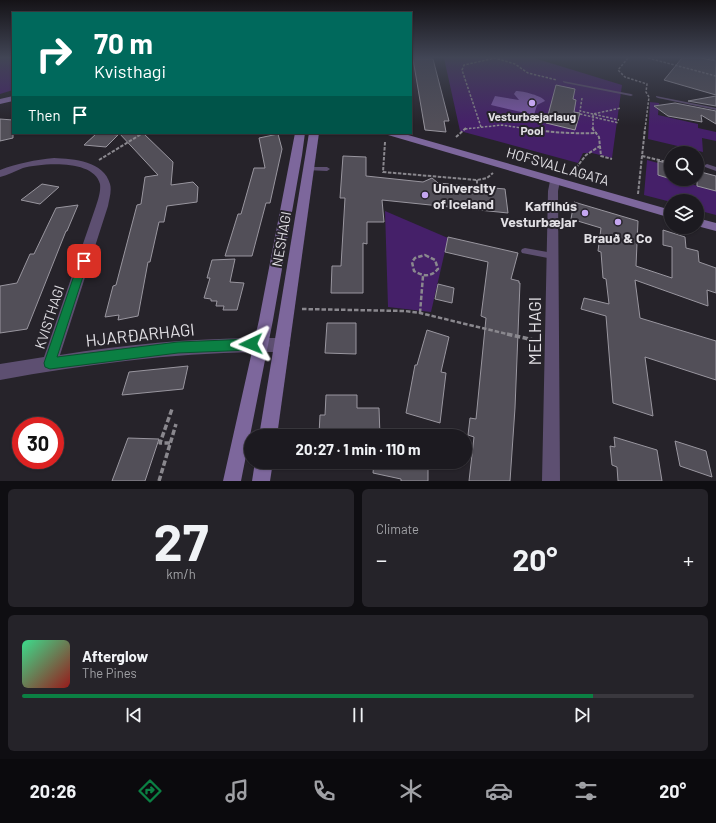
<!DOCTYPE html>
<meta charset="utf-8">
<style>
body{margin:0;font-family:Barlow,sans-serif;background:#252329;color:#f1f3f6;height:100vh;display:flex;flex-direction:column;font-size:15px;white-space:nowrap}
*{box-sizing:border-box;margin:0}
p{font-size:13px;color:#a0a1a5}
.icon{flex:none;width:22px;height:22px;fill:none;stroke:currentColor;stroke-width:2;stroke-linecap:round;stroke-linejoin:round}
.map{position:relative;height:481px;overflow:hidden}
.details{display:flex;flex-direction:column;gap:8px;padding:8px;background:#0f0e12;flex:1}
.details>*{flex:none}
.guide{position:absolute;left:12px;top:12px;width:400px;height:122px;border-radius:0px;box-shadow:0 1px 3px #0004,0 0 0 1px #3a383e;background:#00695c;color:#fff;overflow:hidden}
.tools{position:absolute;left:664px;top:146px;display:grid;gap:8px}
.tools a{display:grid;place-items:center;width:40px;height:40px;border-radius:50%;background:#1c1a20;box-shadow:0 1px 3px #0004,0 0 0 1px #3a383e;font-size:20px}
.speed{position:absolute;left:12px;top:417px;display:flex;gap:8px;font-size:20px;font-weight:700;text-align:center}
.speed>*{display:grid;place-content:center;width:52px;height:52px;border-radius:50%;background:#1c1a20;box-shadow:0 1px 3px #0004,0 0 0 1px #3a383e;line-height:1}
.speed .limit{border:6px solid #d22;background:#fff;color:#111}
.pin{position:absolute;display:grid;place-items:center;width:34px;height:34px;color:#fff;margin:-17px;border-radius:8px;box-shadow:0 2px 6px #0006}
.me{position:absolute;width:44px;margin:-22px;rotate:268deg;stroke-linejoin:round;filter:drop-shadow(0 0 3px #0008)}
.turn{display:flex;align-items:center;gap:14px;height:84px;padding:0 16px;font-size:18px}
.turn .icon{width:52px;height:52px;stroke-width:2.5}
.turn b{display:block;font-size:28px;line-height:34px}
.then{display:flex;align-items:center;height:38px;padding:0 16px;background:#0003;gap:8px;font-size:15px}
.big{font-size:30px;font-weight:700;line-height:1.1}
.details .tile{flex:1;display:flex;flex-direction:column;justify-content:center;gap:6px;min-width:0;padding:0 14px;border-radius:6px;background:#252329}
.details .dial{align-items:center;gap:0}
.dial b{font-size:52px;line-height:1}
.song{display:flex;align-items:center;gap:12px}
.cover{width:48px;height:48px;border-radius:6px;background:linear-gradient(135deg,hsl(150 70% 55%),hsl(0 70% 35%))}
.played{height:4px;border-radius:2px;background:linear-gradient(90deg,#0b8043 85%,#3a383e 85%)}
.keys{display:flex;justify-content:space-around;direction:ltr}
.heat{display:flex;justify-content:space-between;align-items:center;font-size:22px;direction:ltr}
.details .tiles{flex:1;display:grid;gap:8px;grid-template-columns:1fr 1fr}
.tile:last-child{grid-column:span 2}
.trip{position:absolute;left:244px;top:429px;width:228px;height:40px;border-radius:20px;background:#1c1a20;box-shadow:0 1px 3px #0004,0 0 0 1px #3a383e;font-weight:700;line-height:40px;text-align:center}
.dock{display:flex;height:64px;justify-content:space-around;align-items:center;background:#0b0a0d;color:#a0a1a5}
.dock .icon{width:28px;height:28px}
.dock .current{color:#0b8043}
.dock b{font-size:18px;color:#f1f3f6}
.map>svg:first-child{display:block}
</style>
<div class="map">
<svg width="716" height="481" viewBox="0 0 716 481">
<rect width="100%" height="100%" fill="#26232a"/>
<g fill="#452069">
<polygon points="0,58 13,58 13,90 0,94"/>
<polygon points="444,58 534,58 622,85 612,158 592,153 583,153 578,163 460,131"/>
<polygon points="650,102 659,103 658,115 698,124 698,128 716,132 716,141 702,138 703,152 648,139"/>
<polygon points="647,160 658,163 658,175 716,191 716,215 697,210 697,201 671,201 671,202 644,195"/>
<polygon points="385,211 448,238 431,312 388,307"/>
</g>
<path fill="#7a56a6" d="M516 91C523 91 543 96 545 101L537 105 534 115 491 105 495 96 519 100 514 94Z"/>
<g fill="#524f58" stroke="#99969f">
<polygon points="682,58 701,58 716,61 716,95 664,80"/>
<polygon points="413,59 433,59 449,121 444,121 446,132 425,130"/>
<polygon points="556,85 575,89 573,99 576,100 574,112 580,113 575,130 546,123"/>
<polygon points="716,96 716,106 688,101 699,99"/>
<polygon points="675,103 716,111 716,124 701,115 702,122 668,116 654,106"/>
<polygon points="0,119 13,120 13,138 0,141"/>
<polygon points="100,133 118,135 106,147 84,145 96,134"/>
<polygon points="119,133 143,133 173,162 171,185 193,182 198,187 197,202 167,206 164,222 159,222 150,262 148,262 138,316 118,320 119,315 105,317 113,286 116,285 137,205 141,204 145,177 158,175"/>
<polygon points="278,134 282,149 270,203 266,203 252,256 225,256 238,214 241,214 254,168 265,168 259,138"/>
<polygon points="343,156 366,157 366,176 423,182 432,178 438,183 505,189 508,213 382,200 384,222 367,222 367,244 363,243 363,293 331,293 332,266 341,266 345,198 340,198"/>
<polygon points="658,161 671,164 671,179 658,175"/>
<polygon points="697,171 716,176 716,191 697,186"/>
<polygon points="42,184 59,187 40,204 21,200"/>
<polygon points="574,202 638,221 636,266 672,278 672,247 663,245 663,230 685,237 686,248 698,251 699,262 716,268 716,293 707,290 708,306 635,280 640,318 716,341 716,380 645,357 653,416 613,403 606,316 581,309 584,298 609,304 606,279 603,278 601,252 598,251 601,228 571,219"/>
<polygon points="78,205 67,231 66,231 27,329 0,333 0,286 17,283 30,254 34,254 56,208"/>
<polygon points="448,237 518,253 511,279 519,281 519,283 520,283 515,408 510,481 469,481 474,437 468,435 470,418 476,419 486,318 481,316 488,262 445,252"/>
<polygon points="235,259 230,282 244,283 237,310 223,310 224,306 216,306 217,301 211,301 211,299 204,298 210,278 207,278 212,260"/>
<polygon points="438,284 454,288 452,303 435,299"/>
<polygon points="327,323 356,323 356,354 325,353"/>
<polygon points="427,330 449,337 441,372 446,373 440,423 406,413 415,365 417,365"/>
<polygon points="188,366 183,389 122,395 129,372"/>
<polygon points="326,395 357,395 357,408 379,408 380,436 357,436 357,434 319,434 320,415 325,415"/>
<polygon points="614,437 657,450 662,481 618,481 617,467 612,465 610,446 615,447"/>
<polygon points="128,438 159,439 145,481 112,481"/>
<polygon points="675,441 706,451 712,477 680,466"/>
<polygon points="374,462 393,462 428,469 428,481 401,481 401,479 373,473"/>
</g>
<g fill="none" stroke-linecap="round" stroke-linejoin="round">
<g stroke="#8a888e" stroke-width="1.5" stroke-dasharray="2.5 1.5" stroke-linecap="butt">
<polyline points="628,58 618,70 625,77 647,84 646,92 649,97 645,129"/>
<polyline points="648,58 716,76"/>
<polyline points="708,58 716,60"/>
<polyline points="582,98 580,111 619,120"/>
<polyline points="580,114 619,123"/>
<polyline points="481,127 462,70 464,65 495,58 515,64 528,73 557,80"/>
<polyline points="465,129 502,125 528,129"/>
<polyline points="593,129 593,114 621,108"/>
</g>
<g stroke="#8a888e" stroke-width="2" stroke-dasharray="3.5 1.5" stroke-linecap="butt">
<path d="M521 128C547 132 571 134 597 133"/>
<polyline points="592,128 599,137 601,156 612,159"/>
<polyline points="456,137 466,128"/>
<polyline points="385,142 383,172 477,180 487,178 493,173"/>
<polyline points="642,156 671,163"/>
<polyline points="99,160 143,133"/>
<polyline points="576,168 586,155 600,146"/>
<polyline points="477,180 477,185"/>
<polyline points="638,194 645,128"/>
</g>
<g stroke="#8a888e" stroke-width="2.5" stroke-dasharray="4.5 2" stroke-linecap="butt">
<path d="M425 255 435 260 438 269C430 278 423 276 414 271L412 262 415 258Z"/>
<polyline points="302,309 405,311 420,313 511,335"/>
<polyline points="420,313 423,276"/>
</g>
<g stroke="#8a888e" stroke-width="3.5" stroke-dasharray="5.5 2.5" stroke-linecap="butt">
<polyline points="507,334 538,341"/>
<polyline points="170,443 160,443 172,409"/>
<polyline points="159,481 176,424"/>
</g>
<g fill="#5d4f71" fill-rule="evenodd">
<polygon points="563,81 631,94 633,95 631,96 565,83 563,82"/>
<polygon points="656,96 716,108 716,110 658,98 656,97"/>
<polygon points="707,164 716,167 716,171 705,167 705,165"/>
<polygon points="308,167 327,167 330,169 327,171 306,170 306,168"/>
<polygon points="525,248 553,253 556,254 557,256 556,258 553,259 522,253 521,251 522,249"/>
</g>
<g fill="#5d4f71" fill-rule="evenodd">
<path d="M54 158C74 159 104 161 110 184 112 191 109 200 108 206L60 355C134 343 208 337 283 338L288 340 290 345 288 350 283 352C187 351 94 363 0 380V364L44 357 96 206C98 200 101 191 100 184 94 159 42 163 23 168 15 171 8 175 0 177V170C18 163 35 160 54 158Z"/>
<polygon points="555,178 560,181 558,191 560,481 542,481 548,191 550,181"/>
</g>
<g fill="#7d679c" fill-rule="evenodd">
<polygon points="13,96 13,101 0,104 0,99"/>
<polygon points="295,133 305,133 302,155 273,320 241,481 223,481 259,320"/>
<polygon points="309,133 319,133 277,436 259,436"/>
<polygon points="386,133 401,133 671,210 671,218 388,135"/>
<polygon points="697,218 716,223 716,231 697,226"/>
<polygon points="255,462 273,462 270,481 252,481"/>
</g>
</g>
<linearGradient id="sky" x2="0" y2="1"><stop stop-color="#151317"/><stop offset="0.46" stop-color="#414555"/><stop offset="1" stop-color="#414555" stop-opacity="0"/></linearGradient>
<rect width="716" height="125" fill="url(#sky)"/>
<polygon fill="#0b8043" stroke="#07532c" points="84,257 87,258 88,261 57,357 178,342 251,339 255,341 257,344 255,348 251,350 178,353 50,369 45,367 44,363 79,261 80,258"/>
<g fill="#c5a6f0" stroke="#26232a" stroke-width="1.5">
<circle cx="532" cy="103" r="4"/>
<circle cx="425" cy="195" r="4"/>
<circle cx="585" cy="213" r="4"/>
<circle cx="618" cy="222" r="4"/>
</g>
<g text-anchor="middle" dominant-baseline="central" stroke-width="4" stroke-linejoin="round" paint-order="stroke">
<g font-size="12" font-weight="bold" fill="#e2e0e5" stroke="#26232a">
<text x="532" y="116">Vesturbæjarlaug<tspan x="532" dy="14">Pool</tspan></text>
</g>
<g font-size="14" fill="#e2e0e5" stroke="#26232a">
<text transform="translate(558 166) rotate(16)">HOFSVALLAGATA</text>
<text transform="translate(281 239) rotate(-80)">NESHAGI</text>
<text transform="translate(49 317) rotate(-72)">KVISTHAGI</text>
</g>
<g font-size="14" font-weight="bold" fill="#e2e0e5" stroke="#26232a" text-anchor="start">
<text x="433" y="187">University<tspan x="433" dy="16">of Iceland</tspan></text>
<text x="577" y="205" text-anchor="end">Kaffihús<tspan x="577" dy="16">Vesturbæjar</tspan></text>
<text x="618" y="237" text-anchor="middle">Brauð &amp; Co</text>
</g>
<g font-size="17" fill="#e2e0e5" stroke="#26232a">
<text transform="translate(534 331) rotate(-90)">MELHAGI</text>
<text transform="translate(140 334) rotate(-6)">HJARÐARHAGI</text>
</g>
</g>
</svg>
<div class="tools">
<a><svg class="icon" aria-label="search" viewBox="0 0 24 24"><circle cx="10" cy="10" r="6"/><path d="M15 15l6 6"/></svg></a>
<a><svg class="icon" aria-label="layers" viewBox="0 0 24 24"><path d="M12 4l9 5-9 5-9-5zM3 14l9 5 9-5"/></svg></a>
</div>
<div class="speed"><div class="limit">30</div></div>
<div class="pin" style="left:84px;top:261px;background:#d93025"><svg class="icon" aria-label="arrive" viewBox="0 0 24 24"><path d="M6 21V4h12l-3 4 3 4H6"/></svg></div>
<svg class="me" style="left:251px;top:344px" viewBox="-20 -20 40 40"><path d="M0-17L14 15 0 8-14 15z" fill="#0b8043" stroke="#fff" stroke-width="4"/></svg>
<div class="trip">20:27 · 1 min · 110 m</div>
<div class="guide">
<div class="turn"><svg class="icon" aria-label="right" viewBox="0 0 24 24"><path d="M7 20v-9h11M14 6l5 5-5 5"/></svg><div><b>70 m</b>Kvisthagi</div></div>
<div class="then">Then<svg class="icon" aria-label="arrive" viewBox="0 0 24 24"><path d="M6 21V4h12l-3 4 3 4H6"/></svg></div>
</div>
</div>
<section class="details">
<div class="tiles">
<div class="tile dial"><b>27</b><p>km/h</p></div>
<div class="tile"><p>Climate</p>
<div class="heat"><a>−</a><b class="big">20°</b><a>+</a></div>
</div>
<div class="tile">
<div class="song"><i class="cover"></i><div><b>Afterglow</b><p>The Pines</p></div></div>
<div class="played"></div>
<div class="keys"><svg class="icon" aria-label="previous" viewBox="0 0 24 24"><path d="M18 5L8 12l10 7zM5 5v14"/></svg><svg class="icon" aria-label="pause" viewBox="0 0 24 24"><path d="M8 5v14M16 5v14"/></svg><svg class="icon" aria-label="next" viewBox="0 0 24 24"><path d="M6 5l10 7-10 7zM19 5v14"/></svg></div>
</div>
</div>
</section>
<nav class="dock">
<b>20:26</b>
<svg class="icon current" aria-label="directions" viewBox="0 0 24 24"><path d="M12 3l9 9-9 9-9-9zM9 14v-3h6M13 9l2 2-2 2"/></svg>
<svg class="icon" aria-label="music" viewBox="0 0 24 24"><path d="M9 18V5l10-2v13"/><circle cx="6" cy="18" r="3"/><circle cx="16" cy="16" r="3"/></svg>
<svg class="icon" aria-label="phone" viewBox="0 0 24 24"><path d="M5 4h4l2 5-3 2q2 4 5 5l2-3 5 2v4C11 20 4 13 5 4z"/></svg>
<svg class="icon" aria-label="climate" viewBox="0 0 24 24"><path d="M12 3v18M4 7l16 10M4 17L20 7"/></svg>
<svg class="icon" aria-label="car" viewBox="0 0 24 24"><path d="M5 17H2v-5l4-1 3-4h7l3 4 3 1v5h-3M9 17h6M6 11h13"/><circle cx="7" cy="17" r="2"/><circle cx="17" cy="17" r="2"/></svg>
<svg class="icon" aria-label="filters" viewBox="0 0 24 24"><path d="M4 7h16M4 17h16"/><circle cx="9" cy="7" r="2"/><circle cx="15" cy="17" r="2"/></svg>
<b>20°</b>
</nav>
